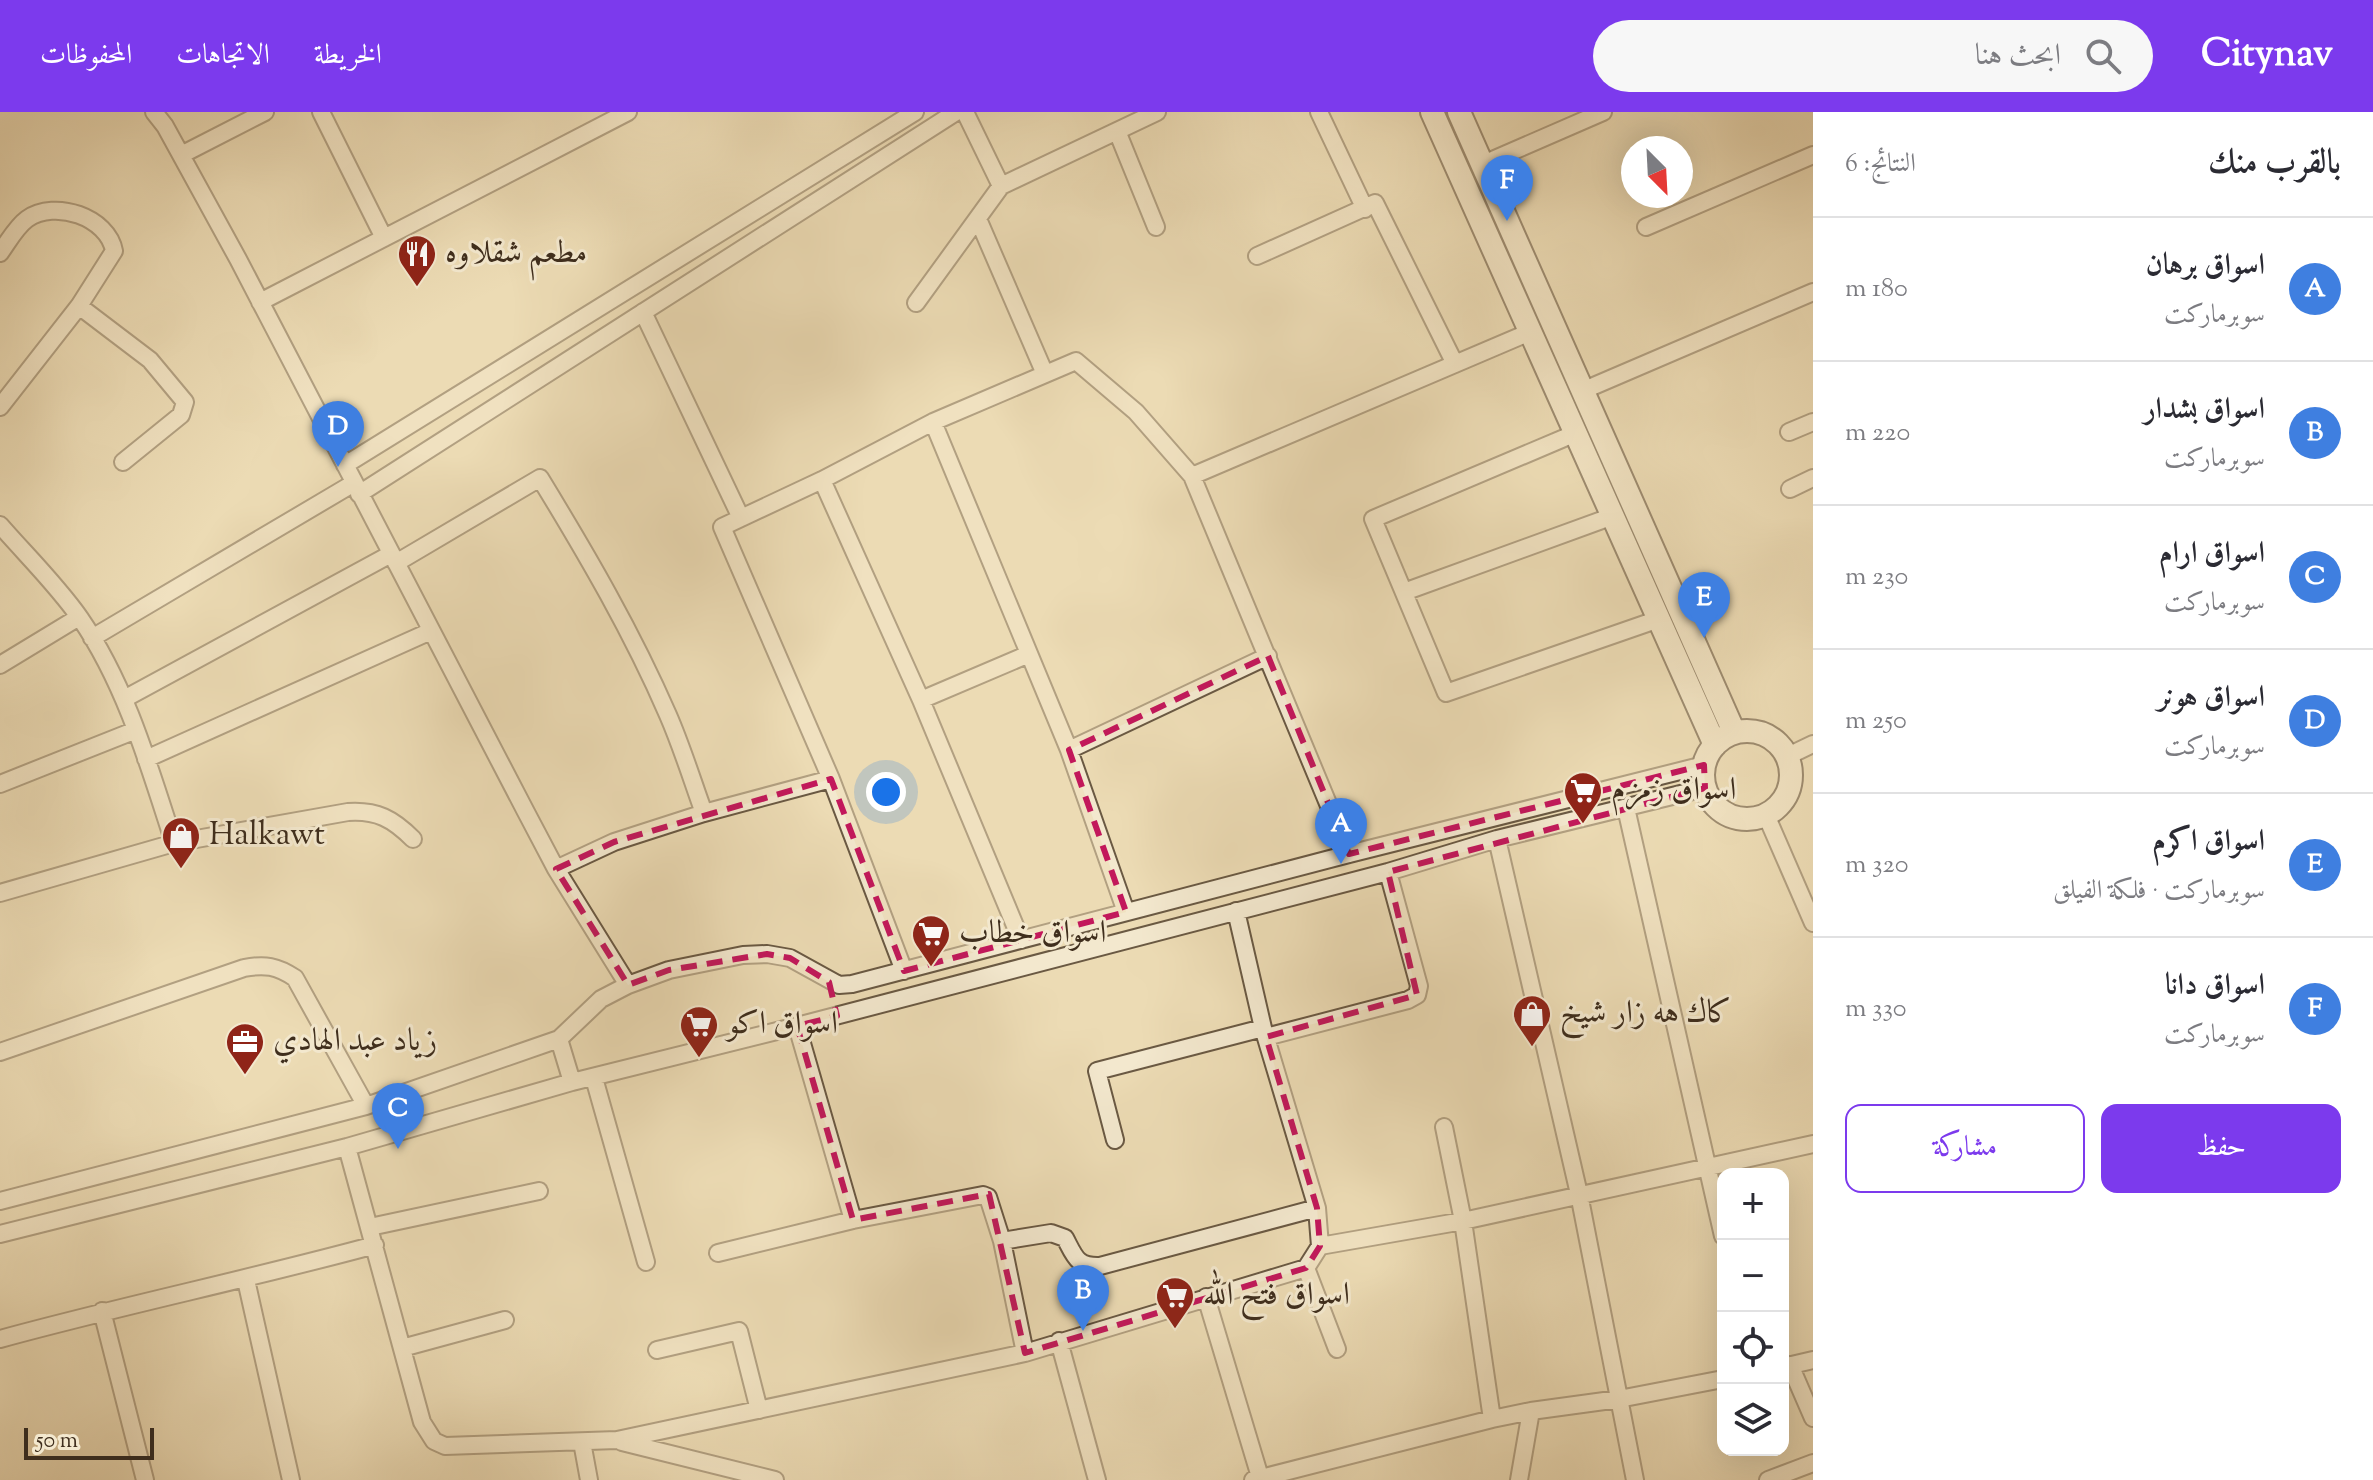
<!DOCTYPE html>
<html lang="ar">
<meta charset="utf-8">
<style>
body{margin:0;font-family:"Sorts Mill Goudy",Amiri,serif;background:#f7f7f7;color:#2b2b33;direction:rtl}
.controls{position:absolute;right:24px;bottom:24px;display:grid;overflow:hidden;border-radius:16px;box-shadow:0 8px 32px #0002}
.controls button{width:72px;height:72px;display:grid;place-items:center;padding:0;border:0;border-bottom:2px solid #e1e1e2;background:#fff;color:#2b2b33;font:40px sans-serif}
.compass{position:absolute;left:1621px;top:24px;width:72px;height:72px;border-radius:50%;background:#fff;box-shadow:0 8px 32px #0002;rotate:156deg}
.scale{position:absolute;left:24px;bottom:20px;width:130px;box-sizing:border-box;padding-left:8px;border:4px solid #3f2e1d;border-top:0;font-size:22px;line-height:28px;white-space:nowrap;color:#3f2e1d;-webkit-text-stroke:6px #f3e8ce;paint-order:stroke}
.you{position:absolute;left:886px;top:680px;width:28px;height:28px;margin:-20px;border:6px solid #fff;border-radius:50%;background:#1a73e8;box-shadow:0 0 0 12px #1a73e833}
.badge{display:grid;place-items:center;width:52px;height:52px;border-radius:50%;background:#7c3aed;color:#fff;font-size:26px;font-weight:700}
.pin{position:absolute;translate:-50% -66px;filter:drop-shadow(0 2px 4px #0008)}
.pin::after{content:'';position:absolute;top:42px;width:28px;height:24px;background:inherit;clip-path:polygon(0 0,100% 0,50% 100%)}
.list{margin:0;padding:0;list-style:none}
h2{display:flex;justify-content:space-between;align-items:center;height:104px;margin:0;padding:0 32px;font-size:34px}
h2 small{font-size:26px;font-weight:400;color:#7c7c81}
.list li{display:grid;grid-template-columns:52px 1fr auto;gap:24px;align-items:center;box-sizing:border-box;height:144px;padding:0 32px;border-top:2px solid #e1e1e2}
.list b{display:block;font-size:30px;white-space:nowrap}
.list p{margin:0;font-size:26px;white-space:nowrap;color:#7c7c81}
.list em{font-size:26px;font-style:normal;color:#7c7c81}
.actions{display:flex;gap:16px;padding:24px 32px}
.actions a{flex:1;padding:18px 0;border:2px solid #7c3aed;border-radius:16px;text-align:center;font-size:28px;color:#7c3aed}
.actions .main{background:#7c3aed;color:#fff}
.icon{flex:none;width:44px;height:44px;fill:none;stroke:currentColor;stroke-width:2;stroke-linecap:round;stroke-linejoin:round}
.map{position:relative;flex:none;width:1813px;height:1368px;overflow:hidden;direction:ltr}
header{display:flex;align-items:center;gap:48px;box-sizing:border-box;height:112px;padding:0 40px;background:#7c3aed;color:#fff}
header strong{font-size:38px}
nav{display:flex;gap:44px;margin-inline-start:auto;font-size:28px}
.search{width:560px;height:72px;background:#f7f7f7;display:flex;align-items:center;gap:20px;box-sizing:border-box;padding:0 28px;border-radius:44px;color:#7c7c81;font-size:30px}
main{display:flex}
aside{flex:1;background:#fff}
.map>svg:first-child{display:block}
</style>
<header>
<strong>Citynav</strong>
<div class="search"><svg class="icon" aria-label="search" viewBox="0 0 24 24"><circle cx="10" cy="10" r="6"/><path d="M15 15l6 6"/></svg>ابحث هنا</div>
<nav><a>الخريطة</a><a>الاتجاهات</a><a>المحفوظات</a></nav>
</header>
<main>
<aside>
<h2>بالقرب منك<small>النتائج: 6</small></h2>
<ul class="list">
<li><span class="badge" style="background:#3f7fe0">A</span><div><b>اسواق برهان</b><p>سوبرماركت</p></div><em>180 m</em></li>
<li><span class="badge" style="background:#3f7fe0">B</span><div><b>اسواق بشدار</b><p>سوبرماركت</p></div><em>220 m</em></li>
<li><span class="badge" style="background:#3f7fe0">C</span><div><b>اسواق ارام</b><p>سوبرماركت</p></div><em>230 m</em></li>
<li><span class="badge" style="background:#3f7fe0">D</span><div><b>اسواق هونر</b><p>سوبرماركت</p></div><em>250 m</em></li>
<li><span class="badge" style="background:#3f7fe0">E</span><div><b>اسواق اكرم</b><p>سوبرماركت · فلكة الفيلق</p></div><em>320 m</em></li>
<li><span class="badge" style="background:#3f7fe0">F</span><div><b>اسواق دانا</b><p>سوبرماركت</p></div><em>330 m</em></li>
</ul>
<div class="actions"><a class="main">حفظ</a><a>مشاركة</a></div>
</aside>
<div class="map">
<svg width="1813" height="1368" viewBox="0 0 1813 1368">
<rect width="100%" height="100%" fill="#ecdbb4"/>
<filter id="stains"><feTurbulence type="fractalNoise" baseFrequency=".0025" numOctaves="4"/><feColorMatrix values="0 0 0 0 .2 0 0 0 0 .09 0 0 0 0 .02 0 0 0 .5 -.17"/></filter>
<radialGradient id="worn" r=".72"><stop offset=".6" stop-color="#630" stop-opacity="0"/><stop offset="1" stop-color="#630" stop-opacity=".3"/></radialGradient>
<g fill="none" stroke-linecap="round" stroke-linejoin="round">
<!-- street casing -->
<g stroke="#6a5943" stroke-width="20">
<path id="street" d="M 154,0 L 165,14 L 238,147 L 526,700 L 556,757 L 628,873
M 321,0 L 384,126
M 965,0 L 1001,74
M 1319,0 L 1365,97
M 1117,19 L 1156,115
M 181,43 L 265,0
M 1481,53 L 1603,0
M 978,107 L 1045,262
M 1646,115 L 1813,43
M 0,141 C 8,130 16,115 27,107 C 55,87 108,105 114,139 L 79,194 L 0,295
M 1257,144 L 1375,91 L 1455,252
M 260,190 L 628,0
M 916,191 L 1001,74 L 1157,0
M 79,194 L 150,248 L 185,290 L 181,303 L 123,350
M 643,200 L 741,406
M 1582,279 L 1813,180
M 933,310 L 1069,638 L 1126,800
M 1789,320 L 1813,310
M 1576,321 L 1373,407 L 1446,581 L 1659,507
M 345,353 L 915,0
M 1192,364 L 1530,220
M 822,368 L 921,588 L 1021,828
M 1790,377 L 1813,366
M 359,382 L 956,0
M 0,413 C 27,444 56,472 80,506 C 126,573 149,654 174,731
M 396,451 L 540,366 C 587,443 632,520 668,603 C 682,635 692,668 704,701
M 1404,480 L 1613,404
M 92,526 L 354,371
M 0,553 L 79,505
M 124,587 L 391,442
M 921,588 L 1029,542
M 1069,638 L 1268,544
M 1788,644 L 1813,632
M 146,647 L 431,519
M 0,672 L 136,618
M 1626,696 L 1723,1124
M 1766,703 L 1813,811
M 1497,727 L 1579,1082 L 1635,1368
M 556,757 L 614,730 L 704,701 L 831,667
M 0,781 L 174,731 L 348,700 C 377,698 393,707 413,727
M 904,859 L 831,667 L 722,415 L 822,368 L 933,310 L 1076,249 L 1136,300 L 1192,364 L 1349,742
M 797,914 L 853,1108
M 1266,925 L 1408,888 L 1417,883 L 1419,874 L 1388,760
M 559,927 L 572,970
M 0,940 L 244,856 C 265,852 277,854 295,866 L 366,994
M 594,966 L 646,1150
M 1444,1015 L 1463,1109 L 1492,1307
M 1115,1028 L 1097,959 L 1263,916
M 347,1035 L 422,1310 L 434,1329 L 445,1334 L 617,1328 L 1025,1241 L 1306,1156 L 1320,1134 L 1317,1096 L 1263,916 L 1236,799
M 0,1089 L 366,994 L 559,927 L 601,887 L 628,873 L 669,858 L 743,843 L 767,842 L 790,846 L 839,873 L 852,872 L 1349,742 L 1704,653
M 370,1115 L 539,1079
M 0,1122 L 347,1035 L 572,970 L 797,914 L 1388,760 L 1497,727 L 1705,676
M 1002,1129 L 1051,1121 L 1065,1126 C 1075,1145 1077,1155 1100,1154 L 1317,1096
M 1320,1134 L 1463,1109 L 1813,1032
M 718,1141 L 853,1108 L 983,1083 L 988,1085 L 1002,1129 L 1025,1241
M 1306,1156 L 1337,1237
M 246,1168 L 291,1368
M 1206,1185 L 1260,1365
M 102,1199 L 145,1368
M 0,1227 C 124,1193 250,1167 375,1133
M 1059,1229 L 1097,1368
M 402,1236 L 505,1208
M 657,1238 L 739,1219 L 759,1298
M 1790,1253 L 1813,1306
M 1783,1255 L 1813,1248
M 582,1330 L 589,1368
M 622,1330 L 775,1368
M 1253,1368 L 1492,1307 L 1531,1299 L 1619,1287 L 1723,1267
M 1519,1368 L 1531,1299
M 1768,1368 L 1813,1351"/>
</g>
<!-- secondary casing -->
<g stroke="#3f2e1d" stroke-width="26">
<path id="secondary" d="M 1432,0 L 1715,633
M 1459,0 L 1734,620
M1703 663a44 44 0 1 1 88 0a44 44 0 1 1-88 0Z"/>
</g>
<!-- street -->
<use href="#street" stroke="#f3e8ce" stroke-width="16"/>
<!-- secondary -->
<use href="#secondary" stroke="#f3e8ce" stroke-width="22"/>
</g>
<!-- marked area -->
<path d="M0 0H1813V1368H0ZM 1268,544 L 1349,742 L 1704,653 L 1705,676 L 1388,760 L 1417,883 L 1266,925 L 1317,1096 L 1320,1134 L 1306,1156 L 1025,1241 L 989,1082 L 853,1108 L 797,914 L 837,904 L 829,870 L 790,846 L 767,842 L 669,858 L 628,873 L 556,757 L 614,730 L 831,667 L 904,859 L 1126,800 L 1069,638 Z" fill="#ecdbb4" fill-opacity=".55" fill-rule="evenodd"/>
<path fill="none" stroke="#c2185b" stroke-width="6" stroke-dasharray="16 10" stroke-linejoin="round" d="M 1268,544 L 1349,742 L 1704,653 L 1705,676 L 1388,760 L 1417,883 L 1266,925 L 1317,1096 L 1320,1134 L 1306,1156 L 1025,1241 L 989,1082 L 853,1108 L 797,914 L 837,904 L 829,870 L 790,846 L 767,842 L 669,858 L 628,873 L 556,757 L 614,730 L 831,667 L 904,859 L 1126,800 L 1069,638 Z"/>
<!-- icons -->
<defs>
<g id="restaurant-pin" transform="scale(2)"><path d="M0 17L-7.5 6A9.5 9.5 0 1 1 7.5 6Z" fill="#8f2418" stroke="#f3e8ce"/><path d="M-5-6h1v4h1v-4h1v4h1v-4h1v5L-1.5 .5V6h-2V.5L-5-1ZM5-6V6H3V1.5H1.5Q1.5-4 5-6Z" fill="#fff"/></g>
<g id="supermarket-pin" transform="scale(2)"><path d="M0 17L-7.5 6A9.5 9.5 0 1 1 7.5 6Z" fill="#8f2418" stroke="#f3e8ce"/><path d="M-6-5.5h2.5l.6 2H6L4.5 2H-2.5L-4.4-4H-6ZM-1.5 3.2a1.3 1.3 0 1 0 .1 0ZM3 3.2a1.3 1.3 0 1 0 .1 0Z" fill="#fff"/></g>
<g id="shop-pin" transform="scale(2)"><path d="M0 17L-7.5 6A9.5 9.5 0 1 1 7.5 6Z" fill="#8f2418" stroke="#f3e8ce"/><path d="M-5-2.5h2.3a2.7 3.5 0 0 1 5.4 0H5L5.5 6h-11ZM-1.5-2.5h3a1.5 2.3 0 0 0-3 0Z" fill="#fff"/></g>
<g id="office-pin" transform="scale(2)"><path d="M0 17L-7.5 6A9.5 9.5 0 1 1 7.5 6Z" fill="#8f2418" stroke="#f3e8ce"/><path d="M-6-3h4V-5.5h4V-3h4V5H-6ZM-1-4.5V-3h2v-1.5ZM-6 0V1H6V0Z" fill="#fff"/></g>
</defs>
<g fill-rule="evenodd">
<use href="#restaurant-pin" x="417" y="142"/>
<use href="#supermarket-pin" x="1583" y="679"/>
<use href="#shop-pin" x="181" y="724"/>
<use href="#supermarket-pin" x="931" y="822"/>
<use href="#shop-pin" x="1532" y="902"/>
<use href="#supermarket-pin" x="699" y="913"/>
<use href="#office-pin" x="245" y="930"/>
<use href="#supermarket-pin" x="1175" y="1184"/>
</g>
<g text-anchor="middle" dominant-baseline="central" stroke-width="6" stroke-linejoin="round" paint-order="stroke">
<!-- poi labels -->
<g font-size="32" fill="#3f2e1d" stroke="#f3e8ce" text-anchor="start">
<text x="445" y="142">مطعم شقلاوه</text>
<text x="1611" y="679">اسواق زمزم</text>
<text x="209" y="724">Halkawt</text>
<text x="959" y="822">اسواق خطاب</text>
<text x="1560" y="902">كاك هه زار شيخ</text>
<text x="727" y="913">اسواق اكو</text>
<text x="273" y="930">زياد عبد الهادي</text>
<text x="1203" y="1184">اسواق فتح الله</text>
</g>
</g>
<rect width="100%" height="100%" filter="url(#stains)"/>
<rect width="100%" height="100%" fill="url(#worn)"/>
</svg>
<div class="controls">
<button>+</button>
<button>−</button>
<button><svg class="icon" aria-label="locate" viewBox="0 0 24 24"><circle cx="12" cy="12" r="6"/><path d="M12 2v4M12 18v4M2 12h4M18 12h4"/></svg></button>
<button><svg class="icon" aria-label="layers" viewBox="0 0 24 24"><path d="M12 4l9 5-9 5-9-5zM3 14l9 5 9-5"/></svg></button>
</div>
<svg class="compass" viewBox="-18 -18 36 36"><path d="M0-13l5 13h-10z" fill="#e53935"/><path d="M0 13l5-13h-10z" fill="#7c7c81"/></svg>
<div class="scale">50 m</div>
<div class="you"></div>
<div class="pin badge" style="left:1341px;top:752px;background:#3f7fe0">A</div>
<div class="pin badge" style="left:1083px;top:1219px;background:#3f7fe0">B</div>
<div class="pin badge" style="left:398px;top:1037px;background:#3f7fe0">C</div>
<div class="pin badge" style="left:338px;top:355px;background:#3f7fe0">D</div>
<div class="pin badge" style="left:1704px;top:526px;background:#3f7fe0">E</div>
<div class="pin badge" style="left:1507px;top:109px;background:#3f7fe0">F</div>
</div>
</main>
